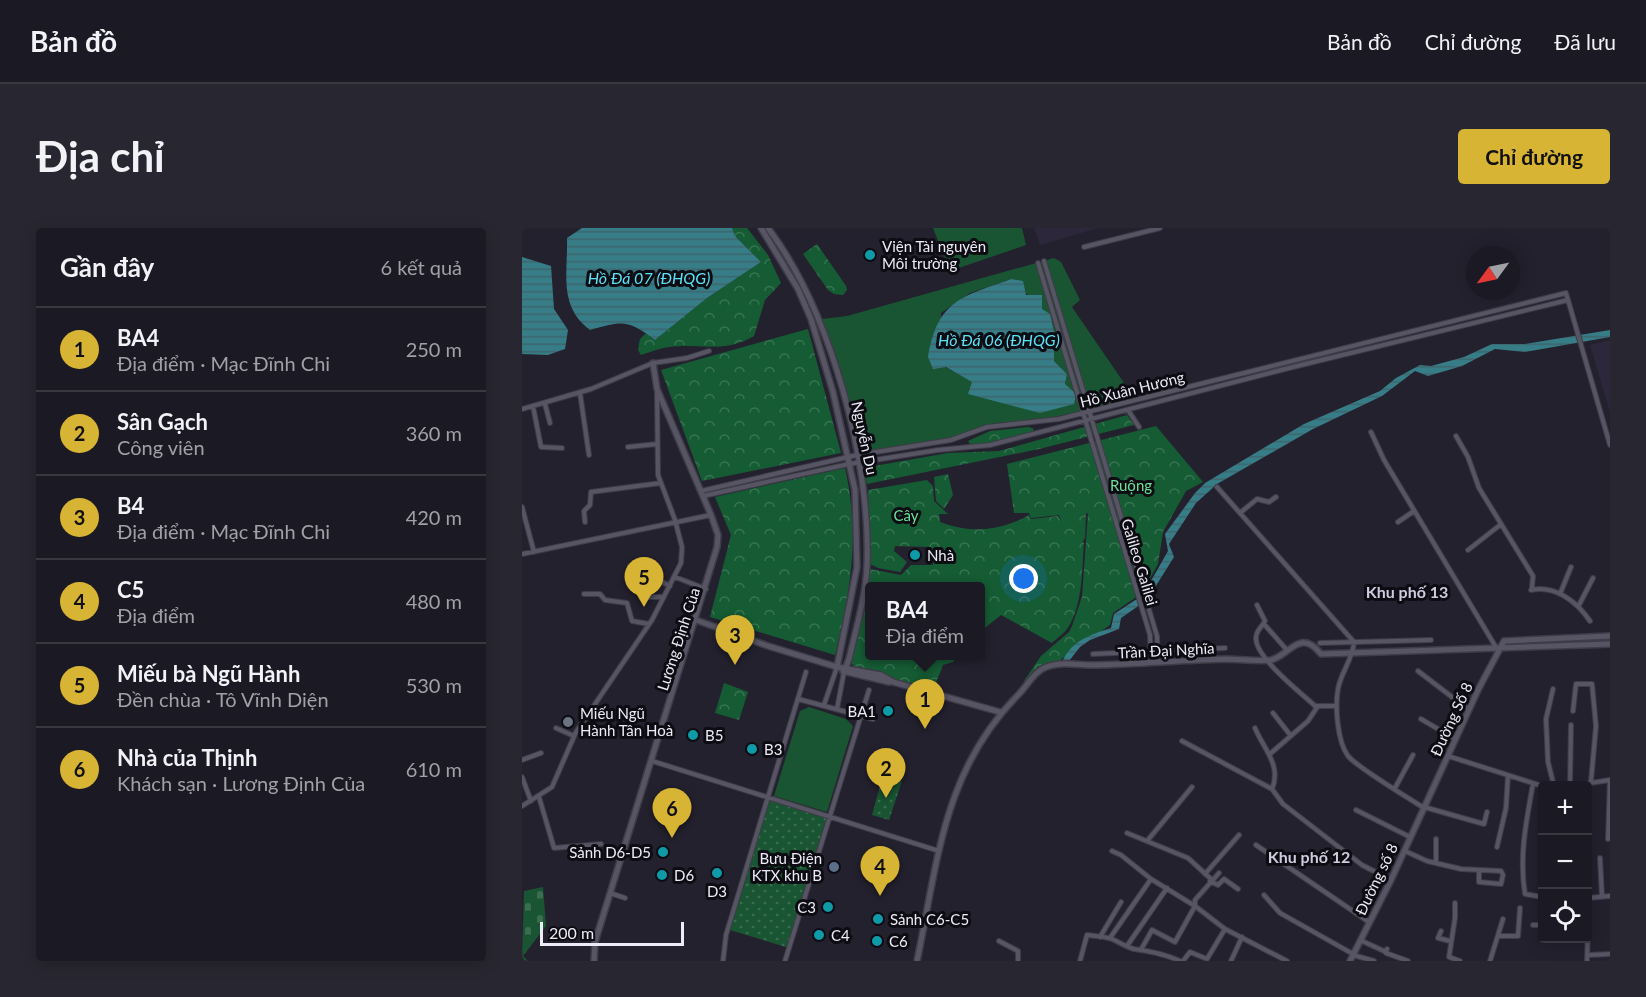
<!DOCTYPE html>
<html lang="vi">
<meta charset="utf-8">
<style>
body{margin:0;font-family:Lato,sans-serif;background:#282630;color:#f1f3f6}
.controls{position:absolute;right:18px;bottom:18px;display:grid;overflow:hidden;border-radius:6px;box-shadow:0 3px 15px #0003}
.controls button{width:54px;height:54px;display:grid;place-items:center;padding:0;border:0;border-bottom:2px solid #393841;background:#1b1923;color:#f1f3f6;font:30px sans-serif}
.compass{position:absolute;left:944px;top:18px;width:54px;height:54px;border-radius:50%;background:#1b1923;box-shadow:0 3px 15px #0003;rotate:237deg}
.scale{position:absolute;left:18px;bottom:15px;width:144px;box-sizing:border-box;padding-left:6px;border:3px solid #edecf6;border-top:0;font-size:16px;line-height:21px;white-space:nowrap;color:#edecf6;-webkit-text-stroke:4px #0d0c12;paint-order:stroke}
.you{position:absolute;left:502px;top:351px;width:21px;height:21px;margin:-15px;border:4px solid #fff;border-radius:50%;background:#1a73e8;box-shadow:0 0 0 9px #1a73e833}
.badge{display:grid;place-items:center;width:39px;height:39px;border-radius:50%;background:#d8b434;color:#111;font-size:20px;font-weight:700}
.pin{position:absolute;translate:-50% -50px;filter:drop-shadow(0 2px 3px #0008)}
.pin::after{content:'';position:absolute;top:32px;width:21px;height:18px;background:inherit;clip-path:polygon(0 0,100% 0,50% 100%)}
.popup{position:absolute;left:343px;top:354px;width:120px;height:78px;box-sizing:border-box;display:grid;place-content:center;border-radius:6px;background:#1b1923;filter:drop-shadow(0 2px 4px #0005);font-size:20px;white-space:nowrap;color:#a0a0a6}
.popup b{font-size:22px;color:#f1f3f6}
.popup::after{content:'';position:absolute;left:50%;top:100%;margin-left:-12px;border:12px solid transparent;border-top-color:#1b1923}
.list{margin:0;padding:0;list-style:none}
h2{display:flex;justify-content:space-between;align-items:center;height:78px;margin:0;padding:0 24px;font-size:26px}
h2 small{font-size:20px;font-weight:400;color:#a0a0a6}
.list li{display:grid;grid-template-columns:39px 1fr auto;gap:18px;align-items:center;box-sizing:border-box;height:84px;padding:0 24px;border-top:2px solid #393841}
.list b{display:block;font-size:22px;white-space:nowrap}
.list p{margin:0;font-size:20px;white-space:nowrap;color:#a0a0a6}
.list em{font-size:20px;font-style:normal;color:#a0a0a6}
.icon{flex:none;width:33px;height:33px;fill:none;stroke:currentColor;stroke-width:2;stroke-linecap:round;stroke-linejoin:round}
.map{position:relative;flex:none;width:1088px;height:733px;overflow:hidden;border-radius:6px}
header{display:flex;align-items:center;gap:36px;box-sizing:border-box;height:84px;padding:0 30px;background:#1b1923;border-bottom:2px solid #393841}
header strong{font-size:28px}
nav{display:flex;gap:33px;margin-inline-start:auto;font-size:21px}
.intro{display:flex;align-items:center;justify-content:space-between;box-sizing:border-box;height:144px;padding:0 36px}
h1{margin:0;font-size:42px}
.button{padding:15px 27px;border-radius:6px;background:#d8b434;color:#111;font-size:21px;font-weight:700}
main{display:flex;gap:36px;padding:0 36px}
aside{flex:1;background:#1b1923;border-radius:6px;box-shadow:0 3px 15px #0003}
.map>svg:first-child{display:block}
</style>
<header>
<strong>Bản đồ</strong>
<nav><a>Bản đồ</a><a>Chỉ đường</a><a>Đã lưu</a></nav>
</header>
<div class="intro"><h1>Địa chỉ</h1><a class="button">Chỉ đường</a></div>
<main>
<aside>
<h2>Gần đây<small>6 kết quả</small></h2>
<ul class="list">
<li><span class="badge">1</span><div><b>BA4</b><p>Địa điểm · Mạc Đĩnh Chi</p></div><em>250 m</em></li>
<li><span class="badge">2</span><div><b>Sân Gạch</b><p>Công viên</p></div><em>360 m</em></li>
<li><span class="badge">3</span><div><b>B4</b><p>Địa điểm · Mạc Đĩnh Chi</p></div><em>420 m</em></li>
<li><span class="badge">4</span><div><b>C5</b><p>Địa điểm</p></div><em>480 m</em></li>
<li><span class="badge">5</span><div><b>Miếu bà Ngũ Hành</b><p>Đền chùa · Tô Vĩnh Diện</p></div><em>530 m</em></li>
<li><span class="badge">6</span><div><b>Nhà của Thịnh</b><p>Khách sạn · Lương Định Của</p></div><em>610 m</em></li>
</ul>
</aside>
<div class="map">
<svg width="1088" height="733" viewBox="0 0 1088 733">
<defs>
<pattern id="forest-crowns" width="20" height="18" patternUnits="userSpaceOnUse" patternTransform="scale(1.5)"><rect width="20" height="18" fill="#155c34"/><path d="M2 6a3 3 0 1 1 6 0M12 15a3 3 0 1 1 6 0" fill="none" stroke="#377452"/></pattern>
<pattern id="cemetery-stones" width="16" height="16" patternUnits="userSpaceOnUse" patternTransform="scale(1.5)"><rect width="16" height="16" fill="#195532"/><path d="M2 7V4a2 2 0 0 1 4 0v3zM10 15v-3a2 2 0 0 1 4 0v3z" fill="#3b6e50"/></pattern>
<pattern id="park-dots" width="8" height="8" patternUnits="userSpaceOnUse" patternTransform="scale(1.5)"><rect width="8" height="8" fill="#195532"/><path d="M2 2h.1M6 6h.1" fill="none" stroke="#3b6e50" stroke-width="1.8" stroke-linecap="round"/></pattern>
<pattern id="water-rules" width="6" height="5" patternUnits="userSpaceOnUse" patternTransform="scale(1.5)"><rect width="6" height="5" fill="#377d88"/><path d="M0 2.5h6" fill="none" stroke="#3e656c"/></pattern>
</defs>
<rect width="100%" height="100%" fill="#24212f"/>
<!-- built -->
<path fill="#2c273b" d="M 512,0 L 576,0 L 518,17 Z
M 1088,112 L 1088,184 L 1068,117 Z"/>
<!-- green -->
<path fill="#195532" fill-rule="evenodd" d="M 411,0 L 500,0 L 504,17 L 428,43 Z
M 532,30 L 539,34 L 558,72 L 550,79 L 613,171 L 514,193 L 472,195 L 435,210 L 342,226 L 338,224 L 320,146 L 300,91 L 325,88 ZM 489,51 L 520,81 L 532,104 L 532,133 L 545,146 L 543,156 L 481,174 L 447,166 L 451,154 L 423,139 L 419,85 L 448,65 Z
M 287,479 L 324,491 L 331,498 L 305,584 L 252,568 L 278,483 Z"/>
<!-- forest -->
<path fill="url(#forest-crowns)" d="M 210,0 L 225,0 L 246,27 L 259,55 L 243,72 L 232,108 C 201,126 180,115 147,119 C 138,120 128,124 119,127 L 116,122 L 118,111 L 124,105 L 133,112 L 185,70 L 239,34 L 213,8 Z
M 295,16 L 324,58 L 325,62 L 321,67 L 312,66 L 306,62 L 281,26 Z
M 286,101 L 319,225 L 180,253 L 139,142 Z
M 605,187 L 612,197 L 517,221 L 345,256 L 341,240 L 426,225 L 477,223 Z
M 634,198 L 681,254 L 664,263 L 641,304 L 636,336 L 620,365 L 591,385 L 588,397 L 534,435 L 517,439 L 503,458 L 502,453 L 519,428 L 547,404 L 550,398 L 560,369 L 566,285 L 556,289 L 564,286 L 563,310 L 560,315 L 562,314 C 560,340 561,375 547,398 C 543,405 535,410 530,415 L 479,387 L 459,403 L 458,358 L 348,358 L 348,428 L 443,428 L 441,432 L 433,431 L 431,434 L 421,437 C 418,446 415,451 411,461 L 336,442 L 329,435 L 348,341 L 379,347 L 389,337 L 411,337 L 409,319 L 373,318 L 372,323 L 385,334 L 378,344 L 356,340 L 348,336 L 346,262 L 405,252 L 411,258 L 412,273 L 426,286 L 417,286 L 418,294 C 449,306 479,303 507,287 L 509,291 L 536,288 L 539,293 L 537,287 L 509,290 L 507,285 L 492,285 L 485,236 Z
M 507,199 L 512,201 L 510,204 L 469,216 L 449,218 L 446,213 L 468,203 Z
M 323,240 C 338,306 329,362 313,427 L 188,389 L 209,307 L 193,269 Z
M 426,246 L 431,267 L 422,281 L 414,273 L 412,249 Z
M 202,455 L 226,464 L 217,492 L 193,485 Z"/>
<!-- cemetery -->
<path fill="url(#cemetery-stones)" d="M 21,659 L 24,698 L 1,728 L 6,733 L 0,733 L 2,663 Z"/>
<!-- park -->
<path fill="url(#park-dots)" d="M 361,547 L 380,553 L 367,592 L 350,587 Z
M 247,568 L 309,589 L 267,720 L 208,702 Z"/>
<!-- water -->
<path fill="url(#water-rules)" d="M 60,0 L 210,0 L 213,8 L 239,34 L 185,70 L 133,112 C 105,91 101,93 68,102 C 36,78 46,45 45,10 Z
M 0,29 L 29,38 L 32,81 L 46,102 L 43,121 L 26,127 L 0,126 Z
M 489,51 L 501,53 L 504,67 L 520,67 L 520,81 L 528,86 L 532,104 L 532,133 L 545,146 L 543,156 L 554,166 L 552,176 L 518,185 L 446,166 L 450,154 L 424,139 L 411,141 L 406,129 C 416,72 439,69 489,51 Z
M 1088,102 L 1088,109 L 1003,124 L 973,121 L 940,138 L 906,148 L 893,143 L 860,168 L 791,201 L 695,256 L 674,275 L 647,316 L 652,329 L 625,372 L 599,390 L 597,401 L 568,412 L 558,419 L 547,433 L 541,432 C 551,412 568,407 589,400 L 592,386 L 621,367 L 646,323 L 643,306 L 673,265 L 683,255 L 782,196 L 858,163 L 874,150 L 898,137 L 909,138 L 942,129 L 970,116 L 1003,116 Z"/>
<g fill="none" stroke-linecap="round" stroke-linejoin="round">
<!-- minor casing -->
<g stroke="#3e3c48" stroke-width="6">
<path id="minor" d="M 562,19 L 638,0
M 522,33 L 635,408 L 636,434
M 516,35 L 628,407 L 629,434
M 58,165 L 67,227
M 23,176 L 28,195
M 11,178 L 19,219 L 40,220
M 0,181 L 69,161 L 131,135 L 165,130 L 187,123
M 606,182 L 617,199
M 849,204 L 862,232 L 975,421
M 934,208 L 946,229 L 957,260 L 1011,348 L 1010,359
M 106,219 L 135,216
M 695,259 L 832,414 C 831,431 819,444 816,461 C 813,478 815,513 826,528 C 836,540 885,569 902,580
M 179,263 L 335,227 L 429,212 L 465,199 L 537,191 L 1044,65 L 1088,217
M 181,268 L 327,236 L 416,222 L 468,217 L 767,140 L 1046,72
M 0,279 L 12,324
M 718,285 L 735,271 L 747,274 L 754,269
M 63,294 L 62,283 L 68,277 L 69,264 L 139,255
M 876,294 L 892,283
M 946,322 L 978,297
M 0,326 L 189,287
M 108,338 L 116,337 L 128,348 L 148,358
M 153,349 L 184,361
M 1009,362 C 1034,357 1055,374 1068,393
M 62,366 L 78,366 L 83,372 L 105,375 L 110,393 L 127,396
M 1038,366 L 1049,339
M 124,369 L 142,369
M 735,377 L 743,393 C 740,399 734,402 734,410 C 733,429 778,464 793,478 L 813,478
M 1057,377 L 1071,350
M 742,396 L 764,421
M 798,415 L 909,412
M 571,426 L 703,420
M 896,443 L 947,482
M 1031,461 L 1024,491 L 1026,534 L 1032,558
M 276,471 L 351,491
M 302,477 L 315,439
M 315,481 L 322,444
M 1051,483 L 1054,456 L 1070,456 L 1074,498 L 1069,553
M 751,485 L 769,508
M 899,491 L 933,511
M 34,500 L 52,508
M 733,500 C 741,520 760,537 750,561
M 660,513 L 750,561 L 761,576 L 840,637 L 869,652
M 748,526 L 786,493 L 796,478
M 926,528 L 1020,558
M 0,532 L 19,525
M 130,533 L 417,623
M 0,549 L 9,573
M 1011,556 C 1004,594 997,629 1003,666 L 1020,669
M 1048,558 L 1049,497
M 1049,558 L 1088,552
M 873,560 L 891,527
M 17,569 L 32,620 L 79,616
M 0,578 L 30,559 L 54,504 L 130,392 L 159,335 L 160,319 L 153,292 L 136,247 L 135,164
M 902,579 L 962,596 L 965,584
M 834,582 L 888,609
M 605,605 L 666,630 L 689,651
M 914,611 L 914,635
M 1086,611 L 1088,552
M 625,613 L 670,559
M 734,617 L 847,694
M 975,619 L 984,580 L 986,547
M 590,623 L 599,627 L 629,651 L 673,678 L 653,714 L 630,702 L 620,720
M 883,623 L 905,633 L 939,641 L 979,643 L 981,647 L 979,656 L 957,654 L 957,644
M 1078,630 L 1080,669
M 697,645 L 673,672 L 673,678 L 703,701 L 765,733
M 683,646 L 717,607
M 688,653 L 696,657 L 702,651 L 716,661
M 88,665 L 103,670
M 742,667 L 758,685 L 831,726
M 1066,670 L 1088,668
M 933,675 L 933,690 L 927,729 L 938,733
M 1011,697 L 1020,697
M 919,703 L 916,710 L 928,713
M 978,708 L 996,708 L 998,680
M 578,709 L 599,674
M 588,710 L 629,651
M 838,712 L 864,724 L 865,721
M 477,713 L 496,723 L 496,733
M 605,718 L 645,660
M 864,725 L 886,733
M 831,727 L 852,733
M 1067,727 L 1088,726
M 201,733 L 204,707 L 284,444
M 263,733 L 347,462
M 558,733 L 565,707 C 573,708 582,708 590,711 C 597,714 604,719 612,721 C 627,723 643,726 658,733
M 661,733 L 668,724 L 685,731 L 703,701
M 709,733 L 720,709
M 968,733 L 981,691
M 1065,733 L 1066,700"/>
</g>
<!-- tertiary casing -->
<g stroke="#3e3c48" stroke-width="8">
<path id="tertiary" d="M 239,0 L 276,61 L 289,91 L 311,164 L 333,262 L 335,339 L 315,439
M 246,0 C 309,84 349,233 345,337 C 344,368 334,401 327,431 L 322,444
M 174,392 L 246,418 L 315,439 L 359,447 L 371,454 L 478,484
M 321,443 L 367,454
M 72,733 L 73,714 L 195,319 L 196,307 L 189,287 L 135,161 L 131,135
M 395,733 C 416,633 421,542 497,466 C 505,458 511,445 522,440 C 537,432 559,438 576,437 C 618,436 661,432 703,431 C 717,431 735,434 749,432 C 767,428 778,399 799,426 L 1088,416
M 828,733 L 869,652 L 956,462 L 982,413 L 1088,408"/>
</g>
<!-- minor -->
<use href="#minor" stroke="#575464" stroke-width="4"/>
<!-- tertiary -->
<use href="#tertiary" stroke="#575464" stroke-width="5"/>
</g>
<!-- markers -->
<g fill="#0f9aa8" stroke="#0d0c12" stroke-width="2">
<circle cx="348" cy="27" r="6"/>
<circle cx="393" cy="327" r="6"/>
<circle cx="366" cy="483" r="6"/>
<circle cx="171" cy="507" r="6"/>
<circle cx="230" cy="521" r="6"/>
<circle cx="141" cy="624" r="6"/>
<circle cx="195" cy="645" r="6"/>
<circle cx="140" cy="647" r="6"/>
<circle cx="306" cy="679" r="6"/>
<circle cx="356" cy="691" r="6"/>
<circle cx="297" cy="707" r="6"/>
<circle cx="355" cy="713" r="6"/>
</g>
<circle fill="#6b7280" stroke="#0d0c12" stroke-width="2" cx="46" cy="494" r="6"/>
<circle fill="#5c6f8a" stroke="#0d0c12" stroke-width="2" cx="312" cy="639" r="6"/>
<g text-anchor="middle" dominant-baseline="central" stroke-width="6" stroke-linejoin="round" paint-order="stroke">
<!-- poi labels -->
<g font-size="15" fill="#edecf6" stroke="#0d0c12" text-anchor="start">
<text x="360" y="18">Viện Tài nguyên<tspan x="360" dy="17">Môi trường</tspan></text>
<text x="405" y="327">Nhà</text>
<text x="354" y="483" text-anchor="end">BA1</text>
<text x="58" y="485">Miếu Ngũ<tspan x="58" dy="17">Hành Tân Hoà</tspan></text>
<text x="183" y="507">B5</text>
<text x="242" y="521">B3</text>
<text x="129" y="624" text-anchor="end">Sảnh D6-D5</text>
<text x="300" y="630" text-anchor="end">Bưu Điện<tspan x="300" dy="17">KTX khu B</tspan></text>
<text x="152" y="647">D6</text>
<text x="195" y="663" text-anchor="middle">D3</text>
<text x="294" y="679" text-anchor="end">C3</text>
<text x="368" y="691">Sảnh C6-C5</text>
<text x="309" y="707">C4</text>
<text x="367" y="713">C6</text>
</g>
<!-- street labels -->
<g font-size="15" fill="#edecf6" stroke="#0d0c12">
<text transform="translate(610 161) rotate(-14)">Hồ Xuân Hương</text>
<text transform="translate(343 210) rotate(78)">Nguyễn Du</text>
<text transform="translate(618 334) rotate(73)">Galileo Galilei</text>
<text transform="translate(156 411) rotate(-72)">Lương Định Của</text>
<text transform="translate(644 422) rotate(-3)">Trần Đại Nghĩa</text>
<text transform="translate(929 491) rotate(-65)">Đường Số 8</text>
<text transform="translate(854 651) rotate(-64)">Đường số 8</text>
</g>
<!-- park labels -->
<g font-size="15" fill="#6be097" stroke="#0d0c12">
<text x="609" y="257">Ruộng</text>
<text x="384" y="287">Cây</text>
</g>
<!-- water labels -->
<g font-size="16" font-style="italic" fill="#5ae2f6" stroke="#0d0c12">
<text x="127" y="49">Hồ Đá 07 (ĐHQG)</text>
<text x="477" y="111">Hồ Đá 06 (ĐHQG)</text>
</g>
<!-- neighbourhood labels -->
<g font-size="16" font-weight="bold" fill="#cecbde" stroke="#0d0c12">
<text x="885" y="363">Khu phố 13</text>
<text x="787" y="628">Khu phố 12</text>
</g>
</g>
</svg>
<div class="controls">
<button>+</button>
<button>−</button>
<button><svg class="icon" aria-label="locate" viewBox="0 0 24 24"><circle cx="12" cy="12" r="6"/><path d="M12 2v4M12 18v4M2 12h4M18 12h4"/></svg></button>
</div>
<svg class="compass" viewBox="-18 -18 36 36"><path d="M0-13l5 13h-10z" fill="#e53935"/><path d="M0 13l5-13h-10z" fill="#a0a0a6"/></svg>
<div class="scale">200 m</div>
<div class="you"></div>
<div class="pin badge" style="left:403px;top:501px">1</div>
<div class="popup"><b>BA4</b>Địa điểm</div>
<div class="pin badge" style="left:364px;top:570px">2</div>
<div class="pin badge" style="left:213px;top:437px">3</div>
<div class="pin badge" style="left:358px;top:668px">4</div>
<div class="pin badge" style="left:122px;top:379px">5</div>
<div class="pin badge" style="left:150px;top:610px">6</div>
</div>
</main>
